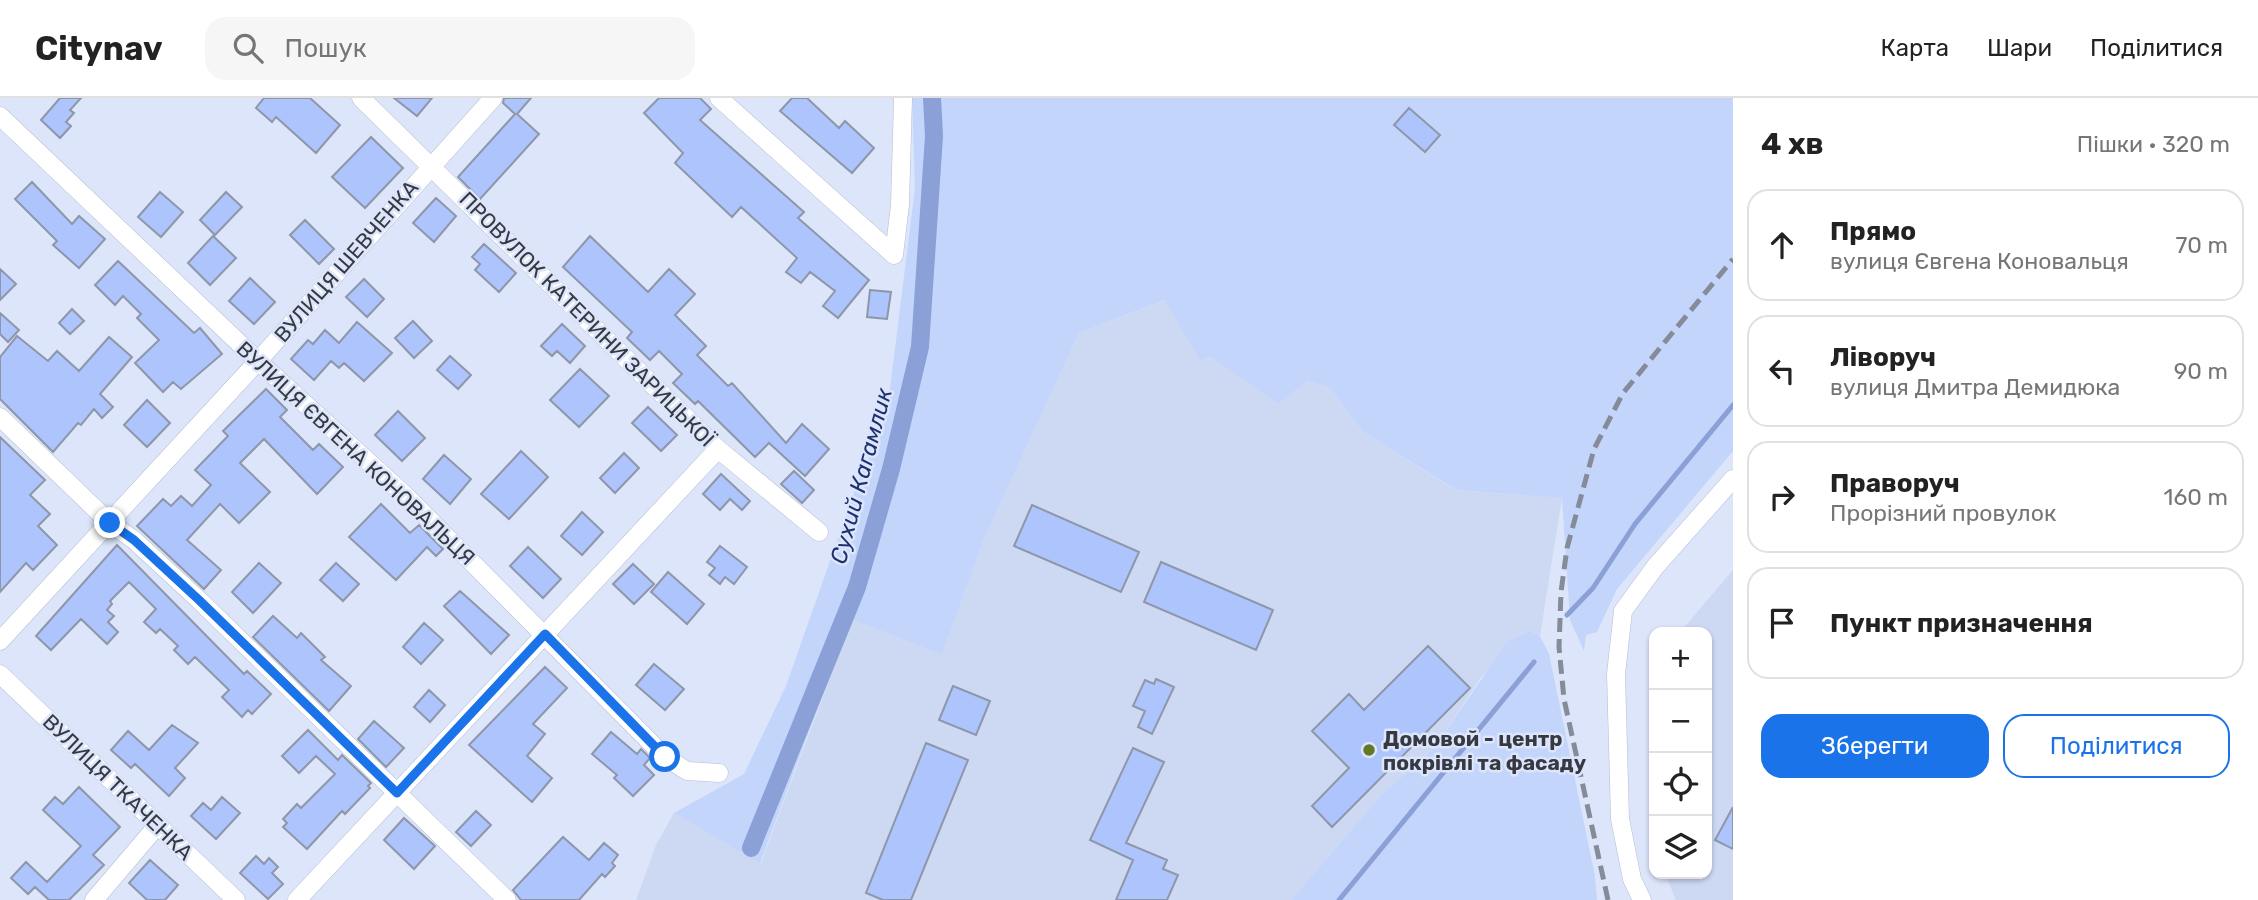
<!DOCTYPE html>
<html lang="uk">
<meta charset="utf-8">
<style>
body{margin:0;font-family:Rubik,sans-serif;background:#f6f6f6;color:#222}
.controls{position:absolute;right:21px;bottom:21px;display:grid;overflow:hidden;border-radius:14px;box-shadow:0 2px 5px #0004}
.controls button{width:63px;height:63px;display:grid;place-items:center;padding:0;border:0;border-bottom:2px solid #e0e0e0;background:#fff;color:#222;font:35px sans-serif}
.stop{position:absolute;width:21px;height:21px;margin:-16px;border:5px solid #1a73e8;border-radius:50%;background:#fff}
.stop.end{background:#1a73e8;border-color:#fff;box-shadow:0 2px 7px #0008}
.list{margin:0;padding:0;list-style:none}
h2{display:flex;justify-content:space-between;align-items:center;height:91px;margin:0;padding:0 28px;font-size:30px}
h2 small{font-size:23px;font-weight:400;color:#767676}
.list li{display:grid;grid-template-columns:46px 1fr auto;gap:21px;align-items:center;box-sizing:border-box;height:112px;margin:0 14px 14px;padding:0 14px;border:2px solid #e0e0e0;border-radius:21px}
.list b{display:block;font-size:26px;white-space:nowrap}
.list p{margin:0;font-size:23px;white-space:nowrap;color:#767676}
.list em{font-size:23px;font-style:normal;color:#767676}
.actions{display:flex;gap:14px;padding:21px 28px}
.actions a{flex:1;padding:16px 0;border:2px solid #1a73e8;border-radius:21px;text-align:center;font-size:24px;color:#1a73e8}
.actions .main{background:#1a73e8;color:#fff}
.icon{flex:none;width:38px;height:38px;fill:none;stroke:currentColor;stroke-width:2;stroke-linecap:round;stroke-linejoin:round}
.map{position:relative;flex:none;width:1733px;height:802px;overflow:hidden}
header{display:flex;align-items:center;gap:42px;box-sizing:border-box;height:98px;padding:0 35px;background:#fff;border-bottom:2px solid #e0e0e0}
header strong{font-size:33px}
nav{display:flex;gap:38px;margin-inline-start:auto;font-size:24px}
.search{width:490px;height:63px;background:#f6f6f6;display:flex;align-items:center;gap:18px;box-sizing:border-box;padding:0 24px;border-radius:21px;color:#767676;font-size:26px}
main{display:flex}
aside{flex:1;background:#fff}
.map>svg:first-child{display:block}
</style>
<header>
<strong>Citynav</strong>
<div class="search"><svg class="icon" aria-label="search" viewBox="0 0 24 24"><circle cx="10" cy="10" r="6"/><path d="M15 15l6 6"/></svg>Пошук</div>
<nav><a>Карта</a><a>Шари</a><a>Поділитися</a></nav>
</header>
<main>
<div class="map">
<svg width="1733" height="802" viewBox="0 0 1733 802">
<rect width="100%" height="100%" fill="#dce5fa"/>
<!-- built -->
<path fill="#cdd9f3" d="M 1166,202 L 1200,261 L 1210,259 L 1278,306 L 1308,283 L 1330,290 L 1362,333 L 1455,392 L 1562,400 L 1540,538 L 1530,533 L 1482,578 L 1434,650 L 1382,696 L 1291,802 L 636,802 L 656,747 L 674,715 L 761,765 L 852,521 L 942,557 L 985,439 L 1079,235 Z
M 1733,472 L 1733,802 L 1676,802 L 1665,776 L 1707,776 L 1707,534 L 1680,534 Z"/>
<!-- green -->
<path fill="#c4d5fc" d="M 912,0 L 1733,0 L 1733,353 L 1617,491 L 1597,534 L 1586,537 L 1584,553 L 1570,522 L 1562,400 L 1456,392 L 1362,333 L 1330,290 L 1308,283 L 1278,306 L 1210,259 L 1200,262 L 1165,202 L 1079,235 L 985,439 L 942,557 L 851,521 L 760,765 L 674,715 L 744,676 L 786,588 L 855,392 L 887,315 L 915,90 Z
M 1530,533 L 1540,538 L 1549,556 L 1595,778 L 1597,802 L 1291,802 L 1382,696 L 1434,650 L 1507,544 Z"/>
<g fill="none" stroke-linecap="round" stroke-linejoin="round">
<!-- stream -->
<path stroke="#8aa0d6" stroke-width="5" d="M 1567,517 L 1593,490 L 1635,426 L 1733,307
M 1339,802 L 1534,564"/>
<!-- canal -->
<path stroke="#8aa0d6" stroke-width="18" d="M 751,750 L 857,489 L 891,371 L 920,249 L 934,38 L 932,0"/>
</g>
<!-- building -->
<path fill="#adc4fc" stroke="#8e96a9" stroke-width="2" d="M 60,0 L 81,0 L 70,12 L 74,15 L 66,24 L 71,28 L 60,40 L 41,22 Z
M 264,0 L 310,0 L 340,27 L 316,55 L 276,19 L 272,24 L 256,10 Z
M 394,0 L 432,0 L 417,18 Z
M 504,0 L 531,0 L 517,16 L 539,36 L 480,101 L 458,79 L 515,16 L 503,5 Z
M 659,0 L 700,0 L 711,11 L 700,22 L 804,114 L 798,120 L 869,182 L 838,220 L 823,208 L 835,193 L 810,174 L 801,185 L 786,174 L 797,160 L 741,109 L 732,119 L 675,65 L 683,55 L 644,15 Z
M 792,0 L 807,0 L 839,30 L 845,23 L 874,50 L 852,75 L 780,13 Z
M 1409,10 L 1440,37 L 1425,54 L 1394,27 Z
M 371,39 L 403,70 L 365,110 L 332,79 Z
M 32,84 L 72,126 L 79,118 L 105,141 L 79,170 L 53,147 L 57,143 L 15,101 Z
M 160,94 L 183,114 L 161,139 L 138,119 Z
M 226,94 L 242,109 L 215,137 L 200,122 Z
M 436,100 L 456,118 L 434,144 L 413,125 Z
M 305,122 L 334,151 L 319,166 L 290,137 Z
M 213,138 L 236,160 L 210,187 L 188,165 Z
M 590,138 L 648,194 L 669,171 L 695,196 L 675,217 L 706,248 L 697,257 L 728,288 L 732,285 L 786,345 L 802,326 L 829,351 L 805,378 L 769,345 L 755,359 L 698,303 L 695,306 L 673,285 L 682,276 L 659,253 L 650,262 L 627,240 L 632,234 L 563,169 Z
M 484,146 L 516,175 L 499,194 L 475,172 L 480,166 L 472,159 Z
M 118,163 L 194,235 L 200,230 L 222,256 L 181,291 L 173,284 L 163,294 L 135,265 L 159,242 L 137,220 L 141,216 L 123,198 L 115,207 L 95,187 Z
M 0,171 L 16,186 L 0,202 Z
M 250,180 L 275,204 L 254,226 L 229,203 Z
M 364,181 L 384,201 L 367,219 L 346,199 Z
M 870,192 L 891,194 L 887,221 L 867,219 Z
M 72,211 L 84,223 L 70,236 L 59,225 Z
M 0,215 L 19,232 L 8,244 L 0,236 Z
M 413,223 L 432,243 L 414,260 L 395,240 Z
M 357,224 L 392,255 L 364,283 L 344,265 L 339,270 L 331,263 L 314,282 L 291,261 L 308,242 L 313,246 L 325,232 L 339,245 Z
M 562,226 L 585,248 L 570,265 L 557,253 L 552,258 L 541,248 Z
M 17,238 L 48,263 L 57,253 L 79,273 L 109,239 L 132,259 L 100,296 L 113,309 L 102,320 L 94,311 L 81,327 L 78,325 L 53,354 L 0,301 L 0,259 Z
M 450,258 L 471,277 L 458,291 L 437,272 Z
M 580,271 L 609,298 L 579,329 L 550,302 Z
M 266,291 L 287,312 L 280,319 L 313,352 L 319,346 L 343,369 L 317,396 L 264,341 L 240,365 L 270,394 L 239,425 L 220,406 L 187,442 L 221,472 L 204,491 L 137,428 L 163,401 L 171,408 L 181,398 L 192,408 L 211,387 L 195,372 L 228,338 L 223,333 Z
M 147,302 L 170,325 L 147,349 L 124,327 Z
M 648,309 L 677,337 L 661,353 L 632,325 Z
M 398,313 L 425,340 L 402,363 L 375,337 Z
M 0,339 L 45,382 L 30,397 L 50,416 L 38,428 L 57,447 L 33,472 L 26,465 L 0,494 Z
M 521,353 L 548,379 L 509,421 L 481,396 Z
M 624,355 L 639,370 L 615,395 L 600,380 Z
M 444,357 L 471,381 L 450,406 L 423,381 Z
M 794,373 L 814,392 L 802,405 L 781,386 Z
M 721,376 L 750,403 L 742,412 L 730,401 L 720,412 L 703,396 Z
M 381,406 L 410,435 L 419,427 L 443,451 L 436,458 L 427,449 L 396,482 L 349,439 Z
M 1032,407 L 1139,454 L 1121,494 L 1014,448 Z
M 582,414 L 603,434 L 582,457 L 561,438 Z
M 117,447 L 244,576 L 247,573 L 271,596 L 252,616 L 248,612 L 242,619 L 222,599 L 229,592 L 195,559 L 188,566 L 174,552 L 178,548 L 160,531 L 156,535 L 144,524 L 156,511 L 129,484 L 110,503 L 112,506 L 107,512 L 114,518 L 108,524 L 118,534 L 107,546 L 81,521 L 51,552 L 36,538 Z
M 720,448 L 747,469 L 734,486 L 725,479 L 720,486 L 709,477 L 715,470 L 707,464 Z
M 528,449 L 561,481 L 543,500 L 510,468 Z
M 1161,464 L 1273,512 L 1256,552 L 1144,504 Z
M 259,465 L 281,485 L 253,515 L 232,494 Z
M 336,465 L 359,486 L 343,503 L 320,482 Z
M 633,466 L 654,486 L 634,506 L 613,486 Z
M 668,474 L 704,506 L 687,526 L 651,494 Z
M 460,493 L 509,537 L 491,556 L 444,508 Z
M 273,518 L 297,540 L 301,535 L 325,559 L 321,562 L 351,588 L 329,613 L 253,539 Z
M 424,525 L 443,542 L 421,566 L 403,549 Z
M 1428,548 L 1470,590 L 1332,729 L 1312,708 L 1349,670 L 1312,633 L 1349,596 L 1364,612 Z
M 654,566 L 684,591 L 665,612 L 636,587 Z
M 545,569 L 567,590 L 533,626 L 545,636 L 527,658 L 552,680 L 532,704 L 469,647 Z
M 1156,581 L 1174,589 L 1152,636 L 1138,629 L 1145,613 L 1133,608 L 1145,582 L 1154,586 Z
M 953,588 L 990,603 L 976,637 L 939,622 Z
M 429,592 L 445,607 L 430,624 L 414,609 Z
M 374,623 L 404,650 L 386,669 L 358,641 Z
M 172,627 L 198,645 L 175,670 L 185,680 L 169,698 L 135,666 L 131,670 L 111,652 L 128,633 L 149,652 Z
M 308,632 L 338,662 L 342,657 L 371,685 L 368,688 L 370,690 L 345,716 L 342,713 L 307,751 L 283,729 L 287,725 L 283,721 L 297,706 L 301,710 L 335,676 L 316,658 L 299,675 L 282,658 Z
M 611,634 L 637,656 L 641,651 L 650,660 L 644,667 L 654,677 L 633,698 L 614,680 L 617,677 L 592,656 Z
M 926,645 L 968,662 L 911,802 L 883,802 L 866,795 Z
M 1133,650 L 1164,664 L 1126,745 L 1167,762 L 1163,771 L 1178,777 L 1167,802 L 1116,802 L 1133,762 L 1090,742 Z
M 79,689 L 120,729 L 93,757 L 104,767 L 69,802 L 49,802 L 35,789 L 28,796 L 11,780 L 26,764 L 47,784 L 81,748 L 43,712 L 55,699 L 63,706 Z
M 222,699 L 240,715 L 216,741 L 191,718 L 203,705 L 211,712 Z
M 1733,709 L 1733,751 L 1715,742 Z
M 476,713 L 491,727 L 471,748 L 456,734 Z
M 404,720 L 435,748 L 414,771 L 384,742 Z
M 563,739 L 589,762 L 604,745 L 618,757 L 612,765 L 615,768 L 605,779 L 602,776 L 579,802 L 521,802 L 513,792 Z
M 256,758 L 264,766 L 269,760 L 278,769 L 272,775 L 283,786 L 268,801 L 240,775 Z
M 150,762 L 178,787 L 165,802 L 147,802 L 129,785 Z"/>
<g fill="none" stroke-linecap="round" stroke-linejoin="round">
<!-- minor casing -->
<g stroke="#b5bdd1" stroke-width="19">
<path id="minor" d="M 361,0 L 718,351 L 819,434
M 719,0 L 894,157
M 0,18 L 258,263 L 408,400 L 665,659 L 687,673 L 719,675
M 894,157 L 900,107 L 903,0
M 0,319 L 110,425 L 134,442 L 199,502 L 507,802
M 0,543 L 258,263 L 493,0
M 0,576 L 236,802
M 94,802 L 157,728
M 297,802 L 718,351
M 1642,802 L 1632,781 L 1620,721 L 1616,576 L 1623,513 L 1655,469 L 1733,381"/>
</g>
<!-- minor -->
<use href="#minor" stroke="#fff" stroke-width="18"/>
<!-- rail -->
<path stroke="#858b99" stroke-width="5" stroke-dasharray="14 7" stroke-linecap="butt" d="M 1608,802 L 1564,601 L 1559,549 L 1561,494 L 1567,450 L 1594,351 L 1623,295 L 1733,161"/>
</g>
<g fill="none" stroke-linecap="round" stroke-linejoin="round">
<!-- route -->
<path stroke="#1a73e8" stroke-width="9" d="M 110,425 L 134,442 L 199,502 L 397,695 L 545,536 L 665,659"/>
</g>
<!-- markers -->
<circle fill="#62792a" stroke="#dce5fa" stroke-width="2.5" cx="1369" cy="652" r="7"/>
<g text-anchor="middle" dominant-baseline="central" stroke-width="5" stroke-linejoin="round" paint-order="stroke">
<!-- street labels -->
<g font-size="21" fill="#363941" stroke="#dce5fa">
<text transform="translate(346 163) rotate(-49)">ВУЛИЦЯ ШЕВЧЕНКА</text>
<text transform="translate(587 221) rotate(45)">ПРОВУЛОК КАТЕРИНИ ЗАРИЦЬКОЇ</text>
<text transform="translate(356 355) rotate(43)">ВУЛИЦЯ ЄВГЕНА КОНОВАЛЬЦЯ</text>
<text transform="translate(118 689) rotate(44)">ВУЛИЦЯ ТКАЧЕНКА</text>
</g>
<!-- poi labels -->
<g font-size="21" font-weight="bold" fill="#363941" stroke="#dce5fa" text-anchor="start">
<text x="1383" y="640">Домовой - центр<tspan x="1383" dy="24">покрівлі та фасаду</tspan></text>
</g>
<!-- water labels -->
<g font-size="23" font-style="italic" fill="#1d3171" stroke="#dce5fa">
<text transform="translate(861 378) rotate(-75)">Сухий Кагамлик</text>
</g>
</g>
</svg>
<div class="controls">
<button>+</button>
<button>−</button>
<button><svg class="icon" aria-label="locate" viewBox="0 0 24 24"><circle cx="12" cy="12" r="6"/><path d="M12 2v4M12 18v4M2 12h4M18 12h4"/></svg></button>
<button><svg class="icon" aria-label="layers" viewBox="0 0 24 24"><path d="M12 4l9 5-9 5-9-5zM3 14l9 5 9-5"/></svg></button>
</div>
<div class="stop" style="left:665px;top:659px"></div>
<div class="stop end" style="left:110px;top:425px"></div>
</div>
<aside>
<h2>4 хв<small>Пішки · 320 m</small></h2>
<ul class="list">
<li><svg class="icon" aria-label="ahead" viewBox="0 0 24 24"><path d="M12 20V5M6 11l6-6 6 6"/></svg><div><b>Прямо</b><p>вулиця Євгена Коновальця</p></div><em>70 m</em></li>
<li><svg class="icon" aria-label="left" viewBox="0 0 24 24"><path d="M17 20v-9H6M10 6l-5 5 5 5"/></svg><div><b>Ліворуч</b><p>вулиця Дмитра Демидюка</p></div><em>90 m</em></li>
<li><svg class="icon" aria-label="right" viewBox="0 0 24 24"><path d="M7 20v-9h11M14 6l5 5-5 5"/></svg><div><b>Праворуч</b><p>Прорізний провулок</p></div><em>160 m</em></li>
<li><svg class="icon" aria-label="arrive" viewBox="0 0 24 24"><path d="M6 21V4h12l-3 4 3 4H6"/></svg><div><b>Пункт призначення</b></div></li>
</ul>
<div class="actions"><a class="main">Зберегти</a><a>Поділитися</a></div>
</aside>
</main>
